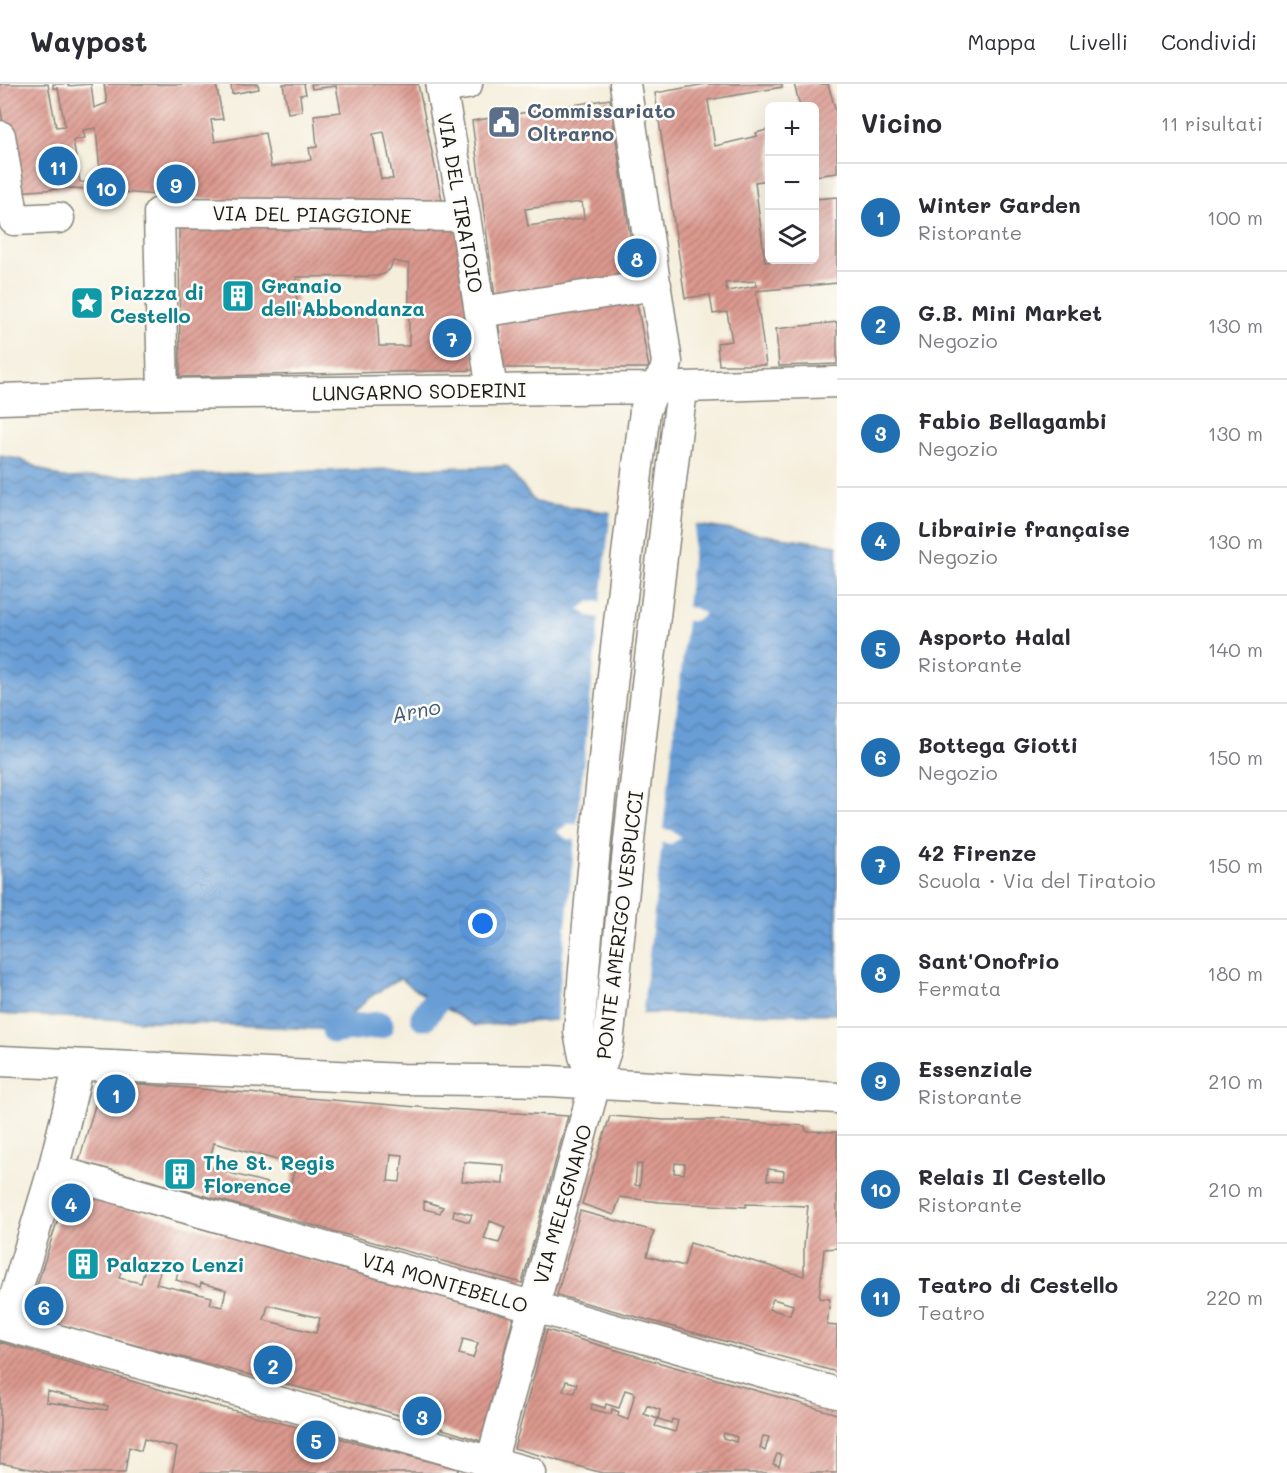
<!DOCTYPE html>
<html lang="it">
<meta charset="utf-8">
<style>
body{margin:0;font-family:Mali,sans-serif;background:#f2f2f3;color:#2b2b33}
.controls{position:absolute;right:18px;top:18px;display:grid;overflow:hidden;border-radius:9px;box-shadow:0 6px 24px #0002}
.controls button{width:54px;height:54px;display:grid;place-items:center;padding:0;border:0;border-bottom:2px solid #e1e1e2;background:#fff;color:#2b2b33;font:30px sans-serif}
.you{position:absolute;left:483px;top:840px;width:21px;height:21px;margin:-15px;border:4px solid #fff;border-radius:50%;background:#1a73e8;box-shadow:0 0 0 9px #1a73e833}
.badge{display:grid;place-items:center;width:39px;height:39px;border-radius:50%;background:#1f6fb2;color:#fff;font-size:20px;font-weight:700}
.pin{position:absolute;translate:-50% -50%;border:3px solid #fff;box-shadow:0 2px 6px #0006}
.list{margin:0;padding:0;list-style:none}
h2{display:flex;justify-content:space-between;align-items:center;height:78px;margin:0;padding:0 24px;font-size:26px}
h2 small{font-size:20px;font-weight:400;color:#7c7c81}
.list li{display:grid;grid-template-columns:39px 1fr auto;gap:18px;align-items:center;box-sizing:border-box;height:108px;padding:0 24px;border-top:2px solid #e1e1e2}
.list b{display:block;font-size:22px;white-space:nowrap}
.list p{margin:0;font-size:20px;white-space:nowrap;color:#7c7c81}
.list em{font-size:20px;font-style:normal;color:#7c7c81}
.icon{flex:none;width:33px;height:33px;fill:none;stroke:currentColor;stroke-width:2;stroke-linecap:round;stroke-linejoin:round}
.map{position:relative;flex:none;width:837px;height:1389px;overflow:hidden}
header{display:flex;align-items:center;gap:36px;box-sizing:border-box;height:84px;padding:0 30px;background:#fff;border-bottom:2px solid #e1e1e2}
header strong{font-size:28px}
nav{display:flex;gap:33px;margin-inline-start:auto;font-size:21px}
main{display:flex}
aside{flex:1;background:#fff}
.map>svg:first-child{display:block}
</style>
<header>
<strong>Waypost</strong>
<nav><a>Mappa</a><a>Livelli</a><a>Condividi</a></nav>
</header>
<main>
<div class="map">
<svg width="837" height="1389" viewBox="0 0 837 1389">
<defs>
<pattern id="water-waves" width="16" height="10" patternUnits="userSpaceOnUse" patternTransform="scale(1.5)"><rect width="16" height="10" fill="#689dd5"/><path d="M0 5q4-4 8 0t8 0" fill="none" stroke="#557fac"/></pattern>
<pattern id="building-hatch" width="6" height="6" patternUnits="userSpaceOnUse" patternTransform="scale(1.5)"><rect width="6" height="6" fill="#dc998f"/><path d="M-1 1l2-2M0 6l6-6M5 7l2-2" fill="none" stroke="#b27c74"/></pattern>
</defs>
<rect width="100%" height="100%" fill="#fdfcf7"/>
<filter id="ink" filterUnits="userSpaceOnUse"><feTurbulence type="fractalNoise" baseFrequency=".0167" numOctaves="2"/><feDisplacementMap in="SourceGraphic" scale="12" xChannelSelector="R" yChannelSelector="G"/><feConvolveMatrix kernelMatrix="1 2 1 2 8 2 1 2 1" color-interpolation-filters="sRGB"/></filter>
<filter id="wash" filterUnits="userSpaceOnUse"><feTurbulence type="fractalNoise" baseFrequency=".008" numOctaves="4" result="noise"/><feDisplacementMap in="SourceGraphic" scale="24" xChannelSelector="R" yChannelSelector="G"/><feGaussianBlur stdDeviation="1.35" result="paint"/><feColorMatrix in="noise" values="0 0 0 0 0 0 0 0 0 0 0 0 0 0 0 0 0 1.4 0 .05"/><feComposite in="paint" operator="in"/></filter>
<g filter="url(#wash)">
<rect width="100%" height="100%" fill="#f4eedb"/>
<!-- water -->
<path fill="url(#water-waves)" stroke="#425c78" stroke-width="1.5" d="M 0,372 L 19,375 L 62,394 L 507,382 L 535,418 L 837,461 L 837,930 L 649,929 L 475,942 L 415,906 L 400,894 L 370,913 L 335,946 L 0,930 Z"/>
<!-- pier -->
<path fill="#f4eedb" d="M 611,426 L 696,438 L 687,523 L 695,524 L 705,530 L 694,537 L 687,537 L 663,745 L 671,746 L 681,754 L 671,760 L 662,759 L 642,933 L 556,939 L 575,756 L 567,755 L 557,748 L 568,740 L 577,740 L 599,534 L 588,532 L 579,525 L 589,518 L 601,517 Z"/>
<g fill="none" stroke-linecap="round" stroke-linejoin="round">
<!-- canal -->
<path stroke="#689dd5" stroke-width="27" d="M 424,933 L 435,918
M 335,946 L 380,941"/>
</g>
<g id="blocks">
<!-- building -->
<path fill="url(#building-hatch)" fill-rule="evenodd" d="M 0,0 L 48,0 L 56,43 L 65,42 L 58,4 L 53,4 L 53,0 L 68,0 L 68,2 L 91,0 L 94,24 L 107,19 L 104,0 L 216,0 L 223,35 L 211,36 L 215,58 L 265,49 L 271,83 L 311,76 L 309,64 L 317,63 L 314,31 L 341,28 L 336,2 L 312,5 L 311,0 L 418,0 L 443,121 L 231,117 L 73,104 L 15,108 L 0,22 ZM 96,44 L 101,99 L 80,98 L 73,56 L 85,54 L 83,46 ZM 384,48 L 393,95 L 381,95 L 373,50 Z
M 231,0 L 258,0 L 259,5 L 232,10 Z
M 283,0 L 304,0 L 306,10 L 300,11 L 302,27 L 288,29 Z
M 706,0 L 782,0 L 782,3 L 708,16 L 715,62 L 757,52 L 756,49 L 770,45 L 770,96 L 755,98 L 765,178 L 788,176 L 814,176 L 814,115 L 837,113 L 837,199 L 756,207 L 766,281 L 719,281 L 717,259 L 732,257 L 727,228 L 713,230 L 710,211 L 685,214 L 655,9 ZM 756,197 L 756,202 L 727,207 L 725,199 Z
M 794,0 L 828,0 L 837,31 L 837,89 L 814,92 L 814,22 L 800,22 Z
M 610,15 L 636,192 L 495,213 L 472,37 ZM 582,118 L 584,134 L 528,142 L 525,125 Z
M 179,141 L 456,141 L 476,286 L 180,293 ZM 393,177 L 409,180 L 409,262 L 379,262 L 377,230 L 297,230 L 296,193 L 377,192 L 384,190 L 390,185 Z
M 636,214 L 649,284 L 504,284 L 498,235 Z
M 837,238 L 837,280 L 779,282 L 776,245 Z
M 102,997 L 429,1024 L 568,1032 L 522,1199 L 79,1077 ZM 214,1059 L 296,1081 L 289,1105 L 208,1083 ZM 391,1070 L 403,1071 L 400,1098 L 388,1097 ZM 464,1078 L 504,1081 L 503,1100 L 462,1097 ZM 424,1117 L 443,1123 L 440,1129 L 424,1125 ZM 454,1126 L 472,1131 L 469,1138 L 453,1133 ZM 490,1137 L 505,1143 L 499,1159 L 484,1155 Z
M 610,1032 L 664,1036 L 721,1036 L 805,1042 L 806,1047 L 837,1048 L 837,1164 L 824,1165 L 819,1214 L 830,1215 L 827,1241 L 837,1242 L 837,1288 L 557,1211 L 580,1127 L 654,1147 L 647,1172 L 684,1182 L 690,1159 L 804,1192 L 804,1162 L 808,1122 L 746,1120 L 746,1123 L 659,1118 L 620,1113 L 614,1131 L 582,1120 ZM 675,1079 L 685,1080 L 684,1090 L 674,1089 ZM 637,1080 L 642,1080 L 640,1102 L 635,1101 ZM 768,1085 L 784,1087 L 783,1097 L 767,1096 ZM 773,1215 L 793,1221 L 790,1231 L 769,1225 Z
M 67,1106 L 346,1186 L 514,1231 L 481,1357 L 366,1321 L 27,1233 ZM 125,1175 L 146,1181 L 141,1199 L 119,1194 ZM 164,1176 L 180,1180 L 176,1196 L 200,1203 L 201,1199 L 226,1206 L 222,1223 L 210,1220 L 212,1213 L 156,1200 ZM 268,1221 L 320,1234 L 316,1249 L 264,1236 ZM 463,1255 L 478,1259 L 473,1274 L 459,1270 Z
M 547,1246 L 837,1330 L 837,1389 L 602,1389 L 514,1364 ZM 566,1297 L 577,1300 L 574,1309 L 563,1307 ZM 625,1306 L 635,1309 L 628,1336 L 618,1332 L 619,1328 L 612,1325 L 611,1330 L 591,1325 L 592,1320 L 605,1324 L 606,1320 L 619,1324 ZM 647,1321 L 660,1326 L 658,1335 L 671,1339 L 672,1335 L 678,1337 L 675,1348 L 655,1342 L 658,1335 L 644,1330 ZM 724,1349 L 737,1353 L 736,1358 L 723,1354 ZM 763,1352 L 769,1353 L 765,1367 L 760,1364 ZM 777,1370 L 782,1371 L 779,1382 L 773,1380 Z
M 0,1258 L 209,1320 L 458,1385 L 457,1389 L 172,1389 L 177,1364 L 144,1355 L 141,1367 L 129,1363 L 125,1389 L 50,1389 L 0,1379 ZM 47,1307 L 108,1322 L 107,1326 L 46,1318 Z"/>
</g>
</g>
<g filter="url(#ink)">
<use href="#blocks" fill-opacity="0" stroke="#88857c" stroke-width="1.5"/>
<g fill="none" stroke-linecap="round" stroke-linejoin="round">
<!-- street casing -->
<g stroke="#88857c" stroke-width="33">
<path id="street" d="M 467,0 L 441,4 L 465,132 L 492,306
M 0,52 L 14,136 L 59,134
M 480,228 L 656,201
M 163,310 L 159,129 L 465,132
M 0,315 L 163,310 L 654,304 L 837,298
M 0,977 L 403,995 L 550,997 L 837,1014
M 595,1000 L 584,972 L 579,948 C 595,741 618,534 645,327 L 654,304 L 665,288 L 667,278 L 625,0
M 53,1086 L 837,1309
M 0,1240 L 531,1389
M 6,1242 L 53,1086 L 79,981
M 488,1389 L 595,1000 L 608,960 L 632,728 L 679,328 L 683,303"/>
</g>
<!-- street -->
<use href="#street" stroke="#fff" stroke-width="30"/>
</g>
</g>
<!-- icons -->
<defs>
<g id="civic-square" transform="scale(1.725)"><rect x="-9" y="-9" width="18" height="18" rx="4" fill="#5c6f8a" stroke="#fdfcf7"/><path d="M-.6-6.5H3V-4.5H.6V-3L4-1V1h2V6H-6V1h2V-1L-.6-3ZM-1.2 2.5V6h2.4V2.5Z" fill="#fff"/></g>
<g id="building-square" transform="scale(1.725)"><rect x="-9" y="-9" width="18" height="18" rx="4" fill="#0f9aa8" stroke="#fdfcf7"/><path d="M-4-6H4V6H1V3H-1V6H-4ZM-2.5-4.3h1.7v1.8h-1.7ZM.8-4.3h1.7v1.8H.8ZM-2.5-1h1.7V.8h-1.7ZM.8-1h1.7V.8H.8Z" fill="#fff"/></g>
<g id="sight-square" transform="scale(1.725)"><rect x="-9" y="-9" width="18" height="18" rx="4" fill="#0f9aa8" stroke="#fdfcf7"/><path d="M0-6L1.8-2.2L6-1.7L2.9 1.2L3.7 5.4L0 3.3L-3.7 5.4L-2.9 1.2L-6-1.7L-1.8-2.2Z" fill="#fff"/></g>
</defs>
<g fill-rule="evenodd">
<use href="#civic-square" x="504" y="38"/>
<use href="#building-square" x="238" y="212"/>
<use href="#sight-square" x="87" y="219"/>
<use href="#building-square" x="180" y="1090"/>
<use href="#building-square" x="83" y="1180"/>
</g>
<g text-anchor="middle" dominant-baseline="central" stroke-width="5" stroke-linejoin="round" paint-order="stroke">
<!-- service labels -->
<g font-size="20" font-weight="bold" fill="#4e5e75" stroke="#fdfcf7" text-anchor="start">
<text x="527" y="26">Commissariato<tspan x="527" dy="23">Oltrarno</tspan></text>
</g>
<!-- street labels -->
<g font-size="20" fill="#1c1c1c" stroke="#fdfcf7">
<text transform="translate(461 119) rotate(80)">VIA DEL TIRATOIO</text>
<text transform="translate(312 130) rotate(1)">VIA DEL PIAGGIONE</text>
<text transform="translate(419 307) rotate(-1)">LUNGARNO SODERINI</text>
<text transform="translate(619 841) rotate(-83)">PONTE AMERIGO VESPUCCI</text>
<text transform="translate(562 1120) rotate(-74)">VIA MELEGNANO</text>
<text transform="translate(445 1198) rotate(16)">VIA MONTEBELLO</text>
</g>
<!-- culture labels -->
<g font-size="20" font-weight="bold" fill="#0d838f" stroke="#fdfcf7" text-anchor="start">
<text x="261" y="201">Granaio<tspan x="261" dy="23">dell'Abbondanza</tspan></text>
<text x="110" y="208">Piazza di<tspan x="110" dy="23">Cestello</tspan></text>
<text x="203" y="1078">The St. Regis<tspan x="203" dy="23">Florence</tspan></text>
<text x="106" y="1180">Palazzo Lenzi</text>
</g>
<!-- water labels -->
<g font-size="21" font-style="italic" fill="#425c78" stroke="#fdfcf7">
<text transform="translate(416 626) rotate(-11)">Arno</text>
</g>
</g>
</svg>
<div class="controls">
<button>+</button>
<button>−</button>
<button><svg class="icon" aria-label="layers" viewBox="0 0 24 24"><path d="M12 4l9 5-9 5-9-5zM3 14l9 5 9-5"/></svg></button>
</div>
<div class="you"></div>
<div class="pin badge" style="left:116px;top:1010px">1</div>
<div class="pin badge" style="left:273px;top:1281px">2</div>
<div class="pin badge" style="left:422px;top:1332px">3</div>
<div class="pin badge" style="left:71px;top:1119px">4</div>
<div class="pin badge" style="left:316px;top:1356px">5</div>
<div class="pin badge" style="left:44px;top:1222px">6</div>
<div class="pin badge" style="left:452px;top:254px">7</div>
<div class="pin badge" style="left:637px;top:174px">8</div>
<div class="pin badge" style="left:176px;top:100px">9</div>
<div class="pin badge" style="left:106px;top:103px">10</div>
<div class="pin badge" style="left:58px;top:82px">11</div>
</div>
<aside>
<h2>Vicino<small>11 risultati</small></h2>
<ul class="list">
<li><span class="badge">1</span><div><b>Winter Garden</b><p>Ristorante</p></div><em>100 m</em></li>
<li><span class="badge">2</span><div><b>G.B. Mini Market</b><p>Negozio</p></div><em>130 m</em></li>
<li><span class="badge">3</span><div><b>Fabio Bellagambi</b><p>Negozio</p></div><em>130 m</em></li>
<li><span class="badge">4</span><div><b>Librairie française</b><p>Negozio</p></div><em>130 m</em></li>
<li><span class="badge">5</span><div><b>Asporto Halal</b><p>Ristorante</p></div><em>140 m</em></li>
<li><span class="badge">6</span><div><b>Bottega Giotti</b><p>Negozio</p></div><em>150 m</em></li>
<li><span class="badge">7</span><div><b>42 Firenze</b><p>Scuola · Via del Tiratoio</p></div><em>150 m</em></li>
<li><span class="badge">8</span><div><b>Sant'Onofrio</b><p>Fermata</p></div><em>180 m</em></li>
<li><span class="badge">9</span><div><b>Essenziale</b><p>Ristorante</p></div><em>210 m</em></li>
<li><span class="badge">10</span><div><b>Relais Il Cestello</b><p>Ristorante</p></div><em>210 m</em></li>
<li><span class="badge">11</span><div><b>Teatro di Cestello</b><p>Teatro</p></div><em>220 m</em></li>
</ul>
</aside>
</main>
